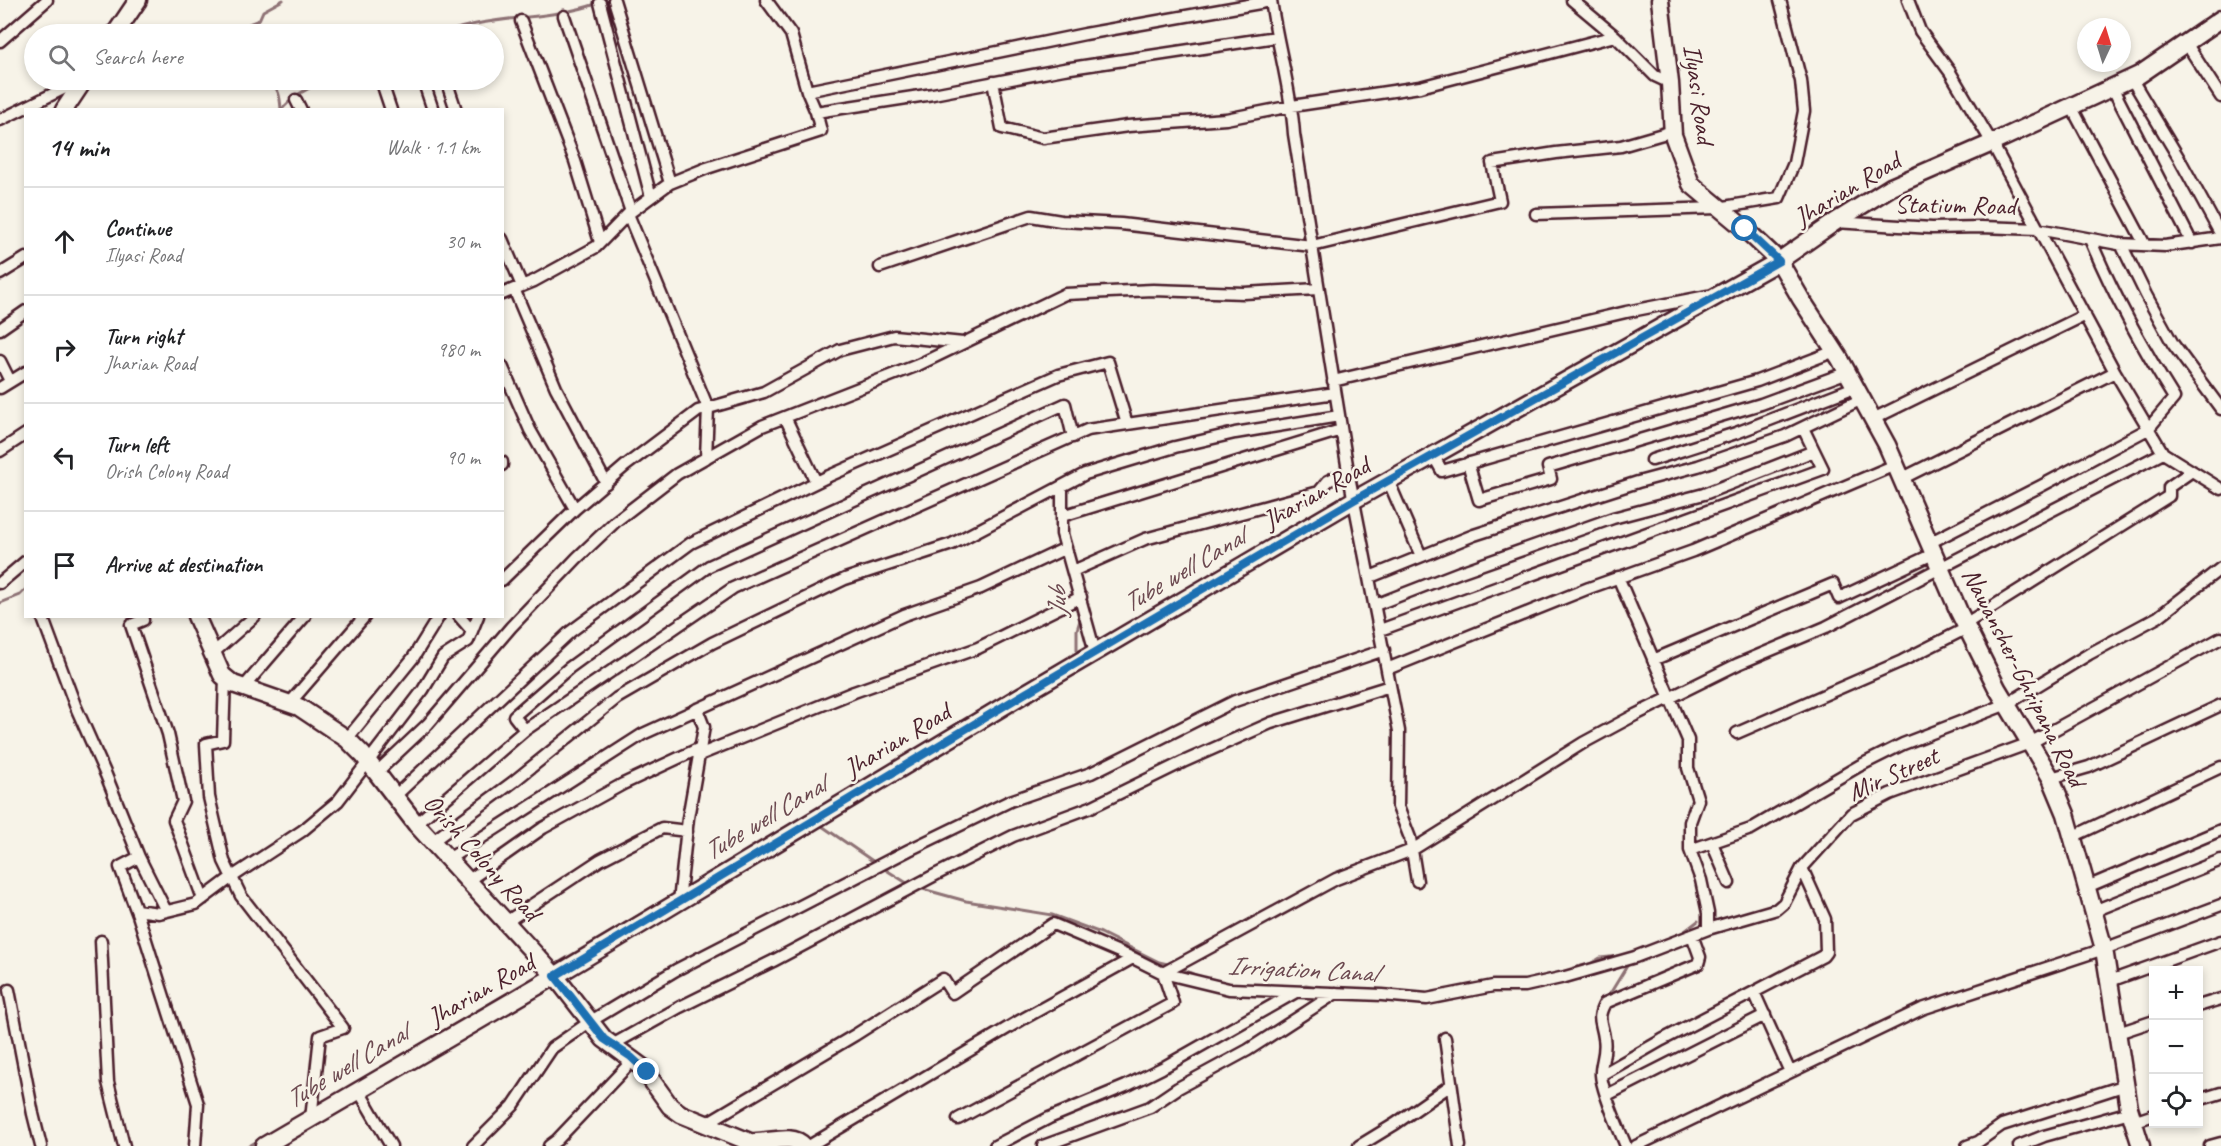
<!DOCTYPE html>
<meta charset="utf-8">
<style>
body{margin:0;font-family:Caveat,sans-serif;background:#f6f6f6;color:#202124}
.controls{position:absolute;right:18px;bottom:18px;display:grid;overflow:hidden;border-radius:0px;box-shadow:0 3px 9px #0003}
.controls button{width:54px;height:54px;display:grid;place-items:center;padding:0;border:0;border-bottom:2px solid #e0e0e0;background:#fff;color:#202124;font:30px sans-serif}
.compass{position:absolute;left:2077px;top:18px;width:54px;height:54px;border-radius:50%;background:#fff;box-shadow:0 3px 9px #0003;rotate:4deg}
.stop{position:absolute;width:18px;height:18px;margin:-14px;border:4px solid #1f6fb2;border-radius:50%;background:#fff}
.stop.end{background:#1f6fb2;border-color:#fff;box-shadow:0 2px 6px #0008}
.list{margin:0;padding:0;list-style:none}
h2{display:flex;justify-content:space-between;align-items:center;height:78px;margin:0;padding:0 24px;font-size:26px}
h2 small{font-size:20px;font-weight:400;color:#757577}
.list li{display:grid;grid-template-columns:39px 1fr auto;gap:18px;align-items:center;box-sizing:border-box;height:108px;padding:0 24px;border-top:2px solid #e0e0e0}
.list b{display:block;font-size:22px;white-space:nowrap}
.list p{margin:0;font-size:20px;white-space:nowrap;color:#757577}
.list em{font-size:20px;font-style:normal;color:#757577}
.icon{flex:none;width:33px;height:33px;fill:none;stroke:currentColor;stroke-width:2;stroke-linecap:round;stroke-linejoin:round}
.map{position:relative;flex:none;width:2221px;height:1146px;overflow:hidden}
.search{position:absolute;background:#fff;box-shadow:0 3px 9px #0003;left:24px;top:24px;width:480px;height:66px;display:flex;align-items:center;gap:15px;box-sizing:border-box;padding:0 21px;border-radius:33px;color:#757577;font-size:22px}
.panel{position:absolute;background:#fff;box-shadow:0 3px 9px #0003;left:24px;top:108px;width:480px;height:510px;border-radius:0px}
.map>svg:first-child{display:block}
</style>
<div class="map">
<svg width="2221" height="1146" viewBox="0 0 2221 1146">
<rect width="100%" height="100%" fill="#f7f3e8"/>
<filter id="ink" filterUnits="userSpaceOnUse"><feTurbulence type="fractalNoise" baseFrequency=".0167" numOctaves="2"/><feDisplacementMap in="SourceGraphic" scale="12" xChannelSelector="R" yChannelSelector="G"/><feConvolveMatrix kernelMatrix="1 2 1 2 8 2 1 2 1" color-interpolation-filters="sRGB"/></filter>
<g filter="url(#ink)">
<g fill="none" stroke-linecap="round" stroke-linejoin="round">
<!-- stream -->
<path stroke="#8e7275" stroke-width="3" d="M 242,34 L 249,24 L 259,20 L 263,11 L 283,0
M 443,34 C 491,14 547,21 596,4
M 268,80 C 279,88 280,96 281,109
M 281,110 L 295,96 L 324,80
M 0,603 L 20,595 L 26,589
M 1077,655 L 1077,630 L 1081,617
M 819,824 L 877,864
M 883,868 L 910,885
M 919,888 L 966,901 L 1052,915 L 1101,933 L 1159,962 L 1172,965
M 1681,934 L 1698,921
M 553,966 L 671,896
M 1587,966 L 1600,958 L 1620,956
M 1178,967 L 1202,978
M 1297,987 L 1306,985 L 1323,988
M 1608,997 L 1630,961
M 357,1082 L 545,971
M 249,1146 L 261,1139"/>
<!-- street casing -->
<g stroke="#4a1f2b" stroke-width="15">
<path id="street" d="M 614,0 L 670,183
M 766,0 L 791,34 L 807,91 L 816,112
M 1271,0 C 1277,45 1291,88 1294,134 L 1348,471 L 1399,731 L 1398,807 L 1410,838 L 1417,881
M 1572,0 L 1615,36 L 1655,76 L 1670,83
M 1908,0 L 1920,31 L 1950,72 L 1992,143 L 2115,372 L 2163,453 L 2221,489
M 600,3 L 651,197
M 564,16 L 631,212
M 521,21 L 575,161 L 600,242
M 0,41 L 47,0
M 2186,43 L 2221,97
M 2131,78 L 2180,160 L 2221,235
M 381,80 L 391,110
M 423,80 L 433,110
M 446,80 L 456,110
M 993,82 L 1002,128 L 1043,138 L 1128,126 L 1226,119 L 1292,106 L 1420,87 L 1615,36
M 2112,87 L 2192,243
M 807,91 L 1085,34 L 1271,1
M 296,100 L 301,110
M 2071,106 L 2145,245
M 0,120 L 63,89 L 81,84
M 628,214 L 708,408 L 706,458
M 1536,214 L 1718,208 L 1779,198 L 1794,163 L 1804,111 L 1801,81 L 1780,0
M 1835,222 L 1932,228 L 1981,227 L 2038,229 L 2118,244 L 2165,246 L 2221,238
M 502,239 L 522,286
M 2121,244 L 2146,295 L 2173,344 L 2221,409
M 880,267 L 1031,216 L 1061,221 L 1121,224 L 1312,246 L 1500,201 L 1492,163 L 1556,153 L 1621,146 L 1673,131
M 0,274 L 26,258
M 514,289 L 556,388 L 606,483
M 502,294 L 534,281 L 596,247 L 628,214 L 670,183 L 707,168 L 821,131 L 816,112 L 933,94 L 1064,69 L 1276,37
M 0,329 L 26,311
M 0,361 L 10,381
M 502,366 L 530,430 L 575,509
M 1333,381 L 1626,312 L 1707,296
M 0,388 L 26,372
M 785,417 L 816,482
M 1873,419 L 2085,315
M 0,451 L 26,434
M 1433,455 L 1442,471 L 1757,381 L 1835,351
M 1652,460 L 1736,433 L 1855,387
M 502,462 L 502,465
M 1468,463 L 1479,500 L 1551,479 L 1548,467 L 1761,404 L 1848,372
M 1901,479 L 2115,372
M 1388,480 L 1421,556
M 1062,486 L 1062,534 L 1095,652
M 1062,516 L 1341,430
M 1929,543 L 2041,486 L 2148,429 L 2174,398 C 2142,347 2113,294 2090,239
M 1073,571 L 1145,539 L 1319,492 L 1328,481 L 1348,471
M 1370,577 L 1474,535 L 1638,482 L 1698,466 L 1785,436 L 1862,399
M 1618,577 L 1688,740 L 1688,768 L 1698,800 L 1690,822 L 1690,850 L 1701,880 L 1708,913 L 1708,929
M 502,580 L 575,509 L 625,466 L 698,411 L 764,392 L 840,350 L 894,336 L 963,343
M 0,583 L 26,561
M 1375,605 L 1460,572 L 1613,518 L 1704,494 L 1814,451
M 42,616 L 75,705 L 106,775 L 139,857 L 120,867 L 138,915 L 198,1104 L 195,1146
M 142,616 L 143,620 L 131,625 L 168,734 L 183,801 L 174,820 L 203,899
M 459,616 L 472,631
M 1965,624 L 2169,496 L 2169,487 L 2192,471
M 1380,630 L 1823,469 L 1803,428
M 212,654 L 255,616
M 1653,660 L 1833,584 L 1839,598 L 1933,554
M 1387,669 L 1589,588 L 1693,551 L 1895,465
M 225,678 L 223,740 L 206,744 L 209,797 L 224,861 L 241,896 L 343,1028 L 320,1036 L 311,1119
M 243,688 L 305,616
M 289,704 L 365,616
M 525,730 L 514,716 L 569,668 L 709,566 L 1065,404 L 1073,437
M 1737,733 L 1902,661 L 1967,628
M 347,739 L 413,658 L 439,616
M 699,755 L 854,692 L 978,648 L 1081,597
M 376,773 L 428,724 L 511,627 L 577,558 L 616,521 L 677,474 L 762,426 L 918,365 L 1065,294 L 1153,290 L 1244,293 L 1318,289
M 2051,778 L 2089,767 L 2221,705
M 394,797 L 570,632 L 691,543 L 829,476 L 1058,375 L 1108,362 L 1127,424
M 416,824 L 525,730 L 733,588 L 1087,430 L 1335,393
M 2072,837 L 2221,767
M 433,841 L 513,782 L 617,698 L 712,643 L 845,579 L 952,544 L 1085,474 L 1175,447 L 1235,433 L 1339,416
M 1712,843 L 1729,883
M 1690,850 L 1751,829 L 1859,766 L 1903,744 L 2007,704 L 2089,654 L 2158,617 L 2221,568
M 139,857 L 166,911
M 450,858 L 643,734 L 904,615 L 981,588 L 1066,548
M 469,880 L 543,828 L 623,784 L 700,748
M 2087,887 L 2221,830
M 679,902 L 688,818 L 704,727 L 697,709
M 136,910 L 159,913 L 196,904 L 232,877 L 302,831 L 338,801 L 423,690 L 443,657 L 468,641 L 478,616
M 2094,911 L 2221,860
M 506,922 L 600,860 L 662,828 L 687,831
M 101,941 L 108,1082 L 124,1146
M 1163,973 L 1229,989 L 1382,995 L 1427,999 L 1493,986 L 1525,986 L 1565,977 L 1635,957 L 1708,929 L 1777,909 L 1784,903 L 1802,868 L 1851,814 L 1890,794 L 2030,743 L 2221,638
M 1163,973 L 1336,879 L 1412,850 L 1583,743 L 1635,715 L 1738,664 L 1826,627 L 2163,453
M 2110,981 L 2221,941
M 9,990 L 33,1114 L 41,1146
M 1754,992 L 1790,1072
M 2198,1006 L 2221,999
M 2118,1033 L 2154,1021
M 1445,1038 L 1460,1146
M 612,1045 L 680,1007 L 773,961 L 937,874 L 1013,836 L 1091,807 L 1183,762 L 1271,723 L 1390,686
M 1601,1075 L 1662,1040 L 1823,956 L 1826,952 L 1825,919 L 1802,868
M 359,1091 L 391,1146
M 1607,1095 L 1765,1015
M 2198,1100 L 2221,1093
M 2133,1122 L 2154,1115
M 705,1124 L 855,1035 L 943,979 L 952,993 L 1053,924 L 1133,958
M 473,1146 L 513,1106 L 552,1048 L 591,1021 L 676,970 L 909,850 L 1010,801 L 1091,773 L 1235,701 L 1384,650
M 549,1146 L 557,1140 L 634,1059
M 809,1146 L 1021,1020 L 1133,958 L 1163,973 L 1173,1003 L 958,1119
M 995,1146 L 1049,1118 L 1126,1086 L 1162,1068 L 1296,992
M 1043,1146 L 1150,1107 L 1178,1088 L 1248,1050 L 1336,993
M 1359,1146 L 1395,1124 L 1451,1085
M 1626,1146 C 1619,1129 1602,1092 1601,1075 C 1600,1063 1607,1053 1604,1038 C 1602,1022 1596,1019 1605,1003 L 1698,964 L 1700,957 L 1692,935
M 1636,1146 L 1922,1009 L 2104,949 L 2221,905
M 1967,1146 L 1978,1142 L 2002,1125 L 2126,1085
M 2019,1146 L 2044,1136 L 2130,1112
M 2210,1146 L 2221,1143"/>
</g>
<!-- secondary casing -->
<g stroke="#4a1f2b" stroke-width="21">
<path id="secondary" d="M 1660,0 L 1670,83 L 1673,135 L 1691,184 L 1745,229 L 1779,261 L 1801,299 L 1840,359 L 1887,445 L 1959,612 L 1997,688 L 2051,778 L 2066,814 L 2104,949 L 2129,1108 L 2141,1146
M 115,34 L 138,0
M 64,110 L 84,80
M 196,616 L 222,675 L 233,684 L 299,707 L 347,739 L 363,755 L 416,824 L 555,976 L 604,1039 L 642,1067 L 670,1106 L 681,1114 L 750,1142 C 767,1144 792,1132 804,1146
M 264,1146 L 555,976 L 1019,697 L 1354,500 L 1779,261 L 1835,222 L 1891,187 L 1992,143 L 2139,75 L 2221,19"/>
</g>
<!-- street -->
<use href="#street" stroke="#f7f3e8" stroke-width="10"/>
<!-- secondary -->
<use href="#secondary" stroke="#f7f3e8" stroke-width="16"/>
</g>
</g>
<g fill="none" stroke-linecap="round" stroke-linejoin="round" filter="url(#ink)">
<!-- route -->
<path stroke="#1f6fb2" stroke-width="8" d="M 647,1072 L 631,1057 L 604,1039 L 555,976 L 1019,697 L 1354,500 L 1779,261 L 1745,229"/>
</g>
<g text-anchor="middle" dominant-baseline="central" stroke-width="5" stroke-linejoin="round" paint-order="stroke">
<!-- street labels -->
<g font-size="26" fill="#4a1f2b" stroke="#f7f3e8">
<text transform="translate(1699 94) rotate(82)">Ilyasi Road</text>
<text transform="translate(1847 189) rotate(-31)">Jharian Road</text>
<text transform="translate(1955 205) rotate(1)">Statium Road</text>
<text transform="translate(1316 493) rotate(-30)">Jharian Road</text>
<text transform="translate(2024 677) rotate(63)">Nawansher-Ghripana Road</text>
<text transform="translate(897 740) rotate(-31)">Jharian Road</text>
<text transform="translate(1893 774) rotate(-24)">Mir Street</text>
<text transform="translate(482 857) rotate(48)">Orish Colony Road</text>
<text transform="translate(481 990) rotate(-30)">Jharian Road</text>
</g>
<!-- water labels -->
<g font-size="27" font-style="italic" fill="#6c4950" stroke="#f7f3e8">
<text transform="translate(1183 570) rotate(-31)">Tube well Canal</text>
<text transform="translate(1057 602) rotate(-92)">Jub</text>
<text transform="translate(764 818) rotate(-31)">Tube well Canal</text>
<text transform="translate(1302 969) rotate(3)">Irrigation Canal</text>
<text transform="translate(346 1066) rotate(-31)">Tube well Canal</text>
</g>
</g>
</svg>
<div class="controls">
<button>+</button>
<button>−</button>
<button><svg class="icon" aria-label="locate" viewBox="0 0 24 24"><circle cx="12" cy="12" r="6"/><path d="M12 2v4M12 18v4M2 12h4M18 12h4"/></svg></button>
</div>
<svg class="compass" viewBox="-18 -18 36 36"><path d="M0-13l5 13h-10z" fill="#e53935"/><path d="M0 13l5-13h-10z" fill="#757577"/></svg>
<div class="stop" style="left:1745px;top:229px"></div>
<div class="stop end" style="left:647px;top:1072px"></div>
<div class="search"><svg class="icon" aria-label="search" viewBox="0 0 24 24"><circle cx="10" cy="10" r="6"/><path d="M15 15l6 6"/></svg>Search here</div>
<section class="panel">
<h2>14 min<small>Walk · 1.1 km</small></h2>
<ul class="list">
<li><svg class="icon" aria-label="ahead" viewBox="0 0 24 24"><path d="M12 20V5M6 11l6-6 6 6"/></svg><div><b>Continue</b><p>Ilyasi Road</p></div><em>30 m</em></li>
<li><svg class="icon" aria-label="right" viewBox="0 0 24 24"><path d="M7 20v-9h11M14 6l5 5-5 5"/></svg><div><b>Turn right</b><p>Jharian Road</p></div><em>980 m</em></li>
<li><svg class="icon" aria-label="left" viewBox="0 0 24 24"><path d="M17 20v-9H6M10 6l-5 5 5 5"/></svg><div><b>Turn left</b><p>Orish Colony Road</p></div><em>90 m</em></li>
<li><svg class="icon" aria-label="arrive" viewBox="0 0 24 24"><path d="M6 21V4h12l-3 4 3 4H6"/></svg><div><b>Arrive at destination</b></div></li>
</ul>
</section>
</div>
